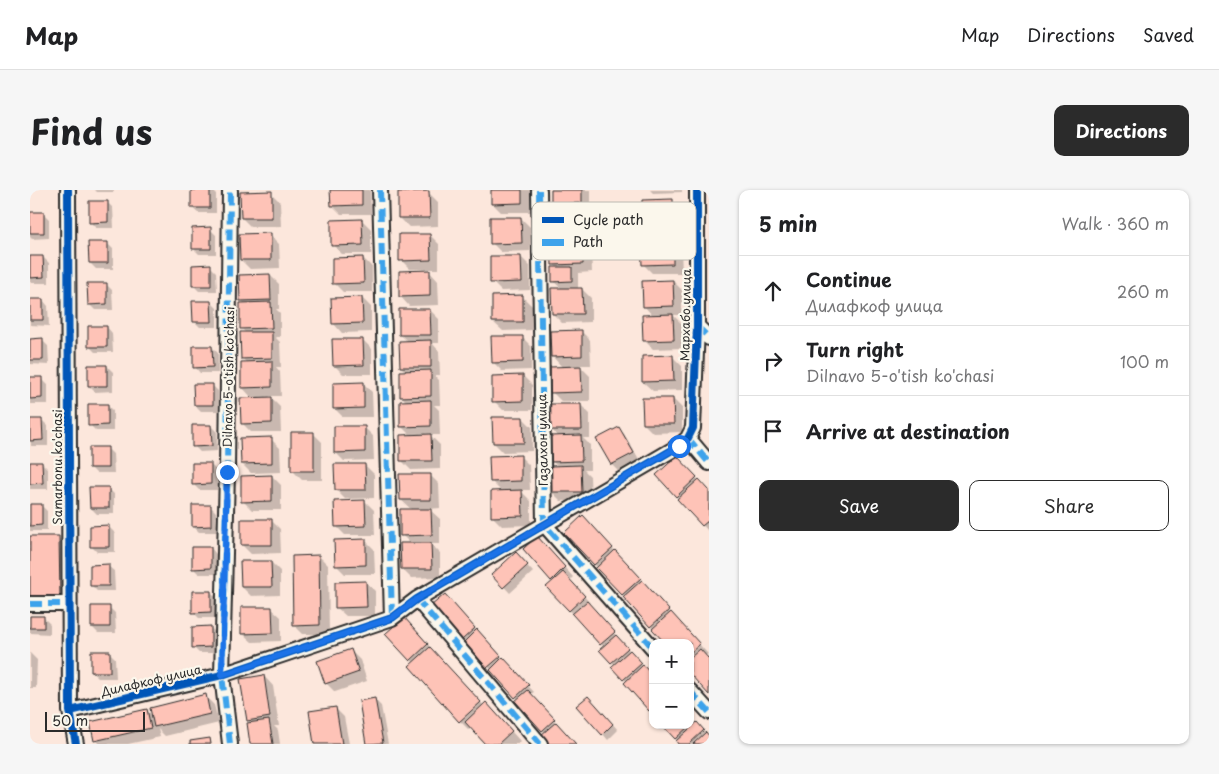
<!DOCTYPE html>
<meta charset="utf-8">
<style>
body{margin:0;font-family:"Playpen Sans",sans-serif;background:#f6f6f6;color:#202124}
.controls{position:absolute;right:15px;bottom:15px;display:grid;overflow:hidden;border-radius:10px;box-shadow:0 1px 4px #0004}
.controls button{width:45px;height:45px;display:grid;place-items:center;padding:0;border:0;border-bottom:1px solid #e0e0e0;background:#fff;color:#202124;font:25px sans-serif}
.scale{position:absolute;left:15px;bottom:12px;width:100px;box-sizing:border-box;padding-left:5px;border:2px solid #2b2b2b;border-top:0;font-size:14px;line-height:18px;white-space:nowrap;color:#2b2b2b;-webkit-text-stroke:4px #fbf7ec;paint-order:stroke}
.stop{position:absolute;width:15px;height:15px;margin:-11px;border:4px solid #1a73e8;border-radius:50%;background:#fff}
.stop.end{background:#1a73e8;border-color:#fff;box-shadow:0 1px 5px #0008}
.list{margin:0;padding:0;list-style:none}
h2{display:flex;justify-content:space-between;align-items:center;height:65px;margin:0;padding:0 20px;font-size:21px}
h2 small{font-size:16px;font-weight:400;color:#757577}
.list li{display:grid;grid-template-columns:32px 1fr auto;gap:15px;align-items:center;box-sizing:border-box;height:70px;padding:0 20px;border-top:1px solid #e0e0e0}
.list b{display:block;font-size:19px;white-space:nowrap}
.list p{margin:0;font-size:16px;white-space:nowrap;color:#757577}
.list em{font-size:16px;font-style:normal;color:#757577}
.actions{display:flex;gap:10px;padding:15px 20px}
.actions a{flex:1;padding:11px 0;border:1px solid #2b2b2b;border-radius:10px;text-align:center;font-size:18px;color:#2b2b2b}
.actions .main{background:#2b2b2b;color:#fff}
.icon{flex:none;width:28px;height:28px;fill:none;stroke:currentColor;stroke-width:2;stroke-linecap:round;stroke-linejoin:round}
.map{position:relative;flex:none;width:679px;height:554px;overflow:hidden;border-radius:10px}
header{display:flex;align-items:center;gap:30px;box-sizing:border-box;height:70px;padding:0 25px;background:#fff;border-bottom:1px solid #e0e0e0}
header strong{font-size:24px}
nav{display:flex;gap:28px;margin-inline-start:auto;font-size:18px}
.intro{display:flex;align-items:center;justify-content:space-between;box-sizing:border-box;height:120px;padding:0 30px}
h1{margin:0;font-size:35px}
.button{padding:12px 22px;border-radius:10px;background:#2b2b2b;color:#fff;font-size:18px;font-weight:700}
main{display:flex;gap:30px;padding:0 30px}
aside{flex:1;background:#fff;border-radius:10px;box-shadow:0 1px 4px #0004}
.map>svg:first-child{display:block}
</style>
<header>
<strong>Map</strong>
<nav><a>Map</a><a>Directions</a><a>Saved</a></nav>
</header>
<div class="intro"><h1>Find us</h1><a class="button">Directions</a></div>
<main>
<div class="map">
<svg width="679" height="554" viewBox="0 0 679 554">
<rect width="100%" height="100%" fill="#fce7dc"/>
<filter id="ink" filterUnits="userSpaceOnUse"><feTurbulence type="fractalNoise" baseFrequency=".02" numOctaves="2"/><feDisplacementMap in="SourceGraphic" scale="10" xChannelSelector="R" yChannelSelector="G"/><feConvolveMatrix kernelMatrix="1 2 1 2 8 2 1 2 1" color-interpolation-filters="sRGB"/></filter>
<g filter="url(#ink)">
<!-- shadow -->
<path fill="#0003" d="M 65,0 L 84,0 L 84,2 L 67,2 Z
M 162,0 L 182,0 L 186,4 L 186,23 L 168,23 L 162,18 Z
M 302,0 L 340,0 L 341,24 L 311,24 L 302,15 Z
M 462,0 L 500,0 L 501,22 L 471,22 L 462,13 Z
M 522,0 L 561,0 L 561,21 L 555,22 L 561,28 L 561,52 L 555,52 L 561,58 L 562,82 L 548,83 L 548,99 L 552,99 L 561,108 L 561,132 L 532,133 L 523,124 L 532,99 L 523,91 L 528,78 L 523,74 L 529,50 L 523,44 L 528,19 L 522,13 Z
M 620,0 L 652,0 L 652,2 L 623,3 Z
M 241,3 L 250,12 L 251,36 L 221,37 L 212,28 Z
M 399,3 L 408,12 L 408,36 L 379,37 L 370,28 Z
M 642,11 L 652,20 L 652,44 L 622,45 L 613,36 Z
M 77,12 L 83,18 L 84,38 L 66,38 L 60,32 Z
M 0,23 L 13,23 L 19,29 L 19,48 L 2,49 L 0,47 Z
M 491,28 L 500,37 L 500,61 L 471,62 L 462,53 Z
M 332,30 L 341,39 L 341,64 L 312,64 L 303,55 Z
M 180,39 L 186,45 L 186,64 L 169,64 L 163,58 Z
M 240,45 L 249,54 L 250,78 L 220,79 L 211,70 Z
M 400,45 L 409,54 L 409,79 L 380,79 L 371,70 Z
M 642,49 L 651,58 L 652,83 L 622,83 L 613,74 Z
M 77,53 L 83,59 L 83,79 L 66,79 L 60,73 Z
M 13,67 L 19,73 L 19,93 L 2,93 L 0,92 L 0,68 Z
M 491,67 L 500,76 L 500,100 L 471,101 L 462,92 Z
M 333,68 L 342,77 L 342,102 L 313,102 L 304,93 Z
M 180,76 L 186,82 L 187,101 L 169,101 L 163,95 Z
M 399,81 L 408,91 L 409,115 L 379,116 L 370,106 Z
M 240,85 L 249,94 L 249,119 L 246,119 L 250,123 L 250,147 L 245,147 L 250,152 L 251,177 L 246,177 L 250,182 L 251,206 L 239,206 L 250,217 L 251,242 L 221,242 L 212,233 L 223,209 L 212,197 L 217,173 L 212,168 L 217,144 L 212,139 L 215,114 L 211,110 Z
M 643,91 L 652,100 L 652,125 L 643,125 L 652,134 L 652,158 L 623,159 L 614,150 L 623,126 L 614,116 Z
M 76,94 L 82,100 L 83,120 L 65,120 L 59,114 Z
M 493,107 L 502,116 L 502,140 L 473,141 L 463,132 Z
M 332,108 L 341,117 L 341,142 L 312,143 L 303,133 Z
M 0,110 L 13,110 L 18,116 L 19,136 L 0,135 Z
M 181,112 L 187,118 L 187,137 L 170,137 L 164,131 Z
M 400,120 L 409,129 L 409,153 L 402,153 L 409,161 L 410,185 L 404,185 L 409,190 L 410,215 L 404,215 L 409,220 L 410,245 L 400,245 L 410,255 L 410,279 L 381,280 L 372,271 L 381,246 L 371,236 L 377,212 L 371,206 L 376,182 L 371,177 L 378,152 L 371,145 Z
M 77,137 L 82,143 L 83,162 L 65,162 L 59,156 Z
M 551,141 L 560,150 L 561,175 L 549,175 L 560,186 L 560,211 L 531,211 L 522,202 L 533,178 L 522,166 Z
M 492,147 L 501,156 L 501,180 L 472,181 L 463,172 Z
M 0,150 L 12,150 L 18,156 L 19,175 L 0,174 Z
M 333,150 L 342,159 L 342,184 L 313,184 L 304,175 Z
M 182,157 L 188,163 L 188,183 L 170,183 L 165,177 Z
M 643,167 L 652,176 L 652,200 L 623,201 L 613,192 Z
M 77,176 L 83,182 L 83,201 L 65,202 L 59,196 Z
M 493,186 L 502,195 L 502,220 L 473,220 L 464,211 Z
M 0,189 L 12,189 L 18,195 L 18,214 L 0,214 Z
M 333,193 L 342,202 L 343,227 L 313,227 L 304,218 Z
M 182,195 L 188,201 L 188,221 L 171,221 L 165,215 Z
M 643,209 L 652,218 L 652,242 L 623,243 L 614,234 Z
M 77,215 L 83,221 L 83,241 L 66,241 L 60,235 Z
M 551,215 L 560,224 L 560,248 L 553,248 L 560,255 L 560,280 L 554,280 L 560,286 L 561,310 L 531,311 L 522,302 L 528,277 L 522,271 L 528,247 L 522,240 Z
M 493,228 L 502,237 L 502,261 L 473,262 L 464,253 Z
M 12,230 L 18,236 L 18,256 L 1,256 L 0,231 Z
M 181,236 L 187,242 L 187,261 L 170,262 L 164,256 Z
M 334,237 L 343,246 L 344,270 L 314,271 L 305,262 Z
M 588,238 L 594,244 L 609,269 L 588,281 L 582,275 L 568,250 Z
M 283,243 L 292,252 L 292,290 L 272,290 L 263,281 Z
M 241,249 L 250,258 L 251,282 L 221,283 L 212,274 Z
M 77,258 L 83,264 L 84,283 L 66,283 L 60,277 Z
M 490,266 L 499,275 L 500,300 L 490,300 L 501,311 L 501,335 L 472,336 L 463,327 L 472,302 L 461,291 Z
M 12,273 L 18,279 L 18,299 L 0,299 L 0,274 Z
M 180,274 L 186,280 L 187,300 L 169,300 L 163,294 Z
M 335,275 L 344,284 L 344,308 L 315,309 L 306,300 Z
M 656,277 L 679,301 L 679,342 L 628,286 Z
M 400,285 L 409,294 L 410,318 L 399,319 L 410,329 L 410,354 L 401,354 L 410,363 L 410,387 L 381,388 L 372,379 L 381,354 L 372,345 L 382,320 L 371,310 Z
M 242,286 L 251,295 L 251,320 L 222,320 L 213,311 Z
M 78,298 L 84,304 L 84,324 L 67,324 L 61,318 Z
M 335,311 L 344,320 L 345,345 L 315,345 L 306,336 Z
M 11,315 L 17,321 L 17,341 L 0,341 L 0,316 Z
M 180,316 L 186,322 L 187,342 L 169,342 L 163,336 Z
M 241,330 L 250,339 L 251,363 L 221,364 L 212,355 Z
M 562,336 L 678,464 L 675,466 L 679,503 L 660,482 L 660,453 L 636,453 L 536,343 Z
M 79,337 L 85,343 L 85,362 L 67,362 L 61,356 Z
M 28,347 L 37,356 L 38,417 L 4,417 L 0,348 Z
M 335,350 L 344,359 L 345,384 L 315,384 L 306,375 Z
M 516,357 L 543,387 L 540,390 L 560,413 L 558,414 L 623,487 L 623,523 L 595,493 L 597,492 L 583,477 L 585,475 L 571,460 L 574,457 L 518,397 L 524,392 L 494,359 Z
M 181,358 L 186,364 L 187,384 L 169,384 L 163,378 Z
M 486,364 L 503,382 L 480,403 L 463,385 Z
M 289,366 L 298,375 L 299,444 L 273,444 L 264,435 Z
M 241,372 L 250,381 L 250,405 L 221,406 L 212,397 Z
M 78,376 L 84,381 L 85,401 L 67,401 L 61,395 Z
M 336,392 L 345,401 L 345,426 L 316,426 L 306,417 Z
M 181,402 L 187,408 L 187,428 L 169,428 L 163,422 Z
M 423,415 L 504,502 L 501,504 L 545,554 L 521,554 L 513,545 L 515,543 L 487,511 L 489,510 L 403,416 Z
M 79,417 L 85,423 L 86,443 L 68,443 L 62,437 Z
M 241,418 L 251,427 L 251,451 L 222,452 L 212,443 Z
M 0,427 L 14,428 L 20,434 L 20,444 L 0,443 Z
M 180,437 L 186,443 L 187,463 L 169,463 L 163,457 Z
M 383,438 L 454,516 L 465,523 L 490,551 L 487,554 L 457,554 L 442,537 L 439,540 L 430,531 L 384,473 L 357,444 Z
M 321,461 L 330,470 L 337,491 L 305,502 L 296,493 Z
M 79,462 L 85,468 L 86,488 L 68,488 L 62,482 Z
M 0,463 L 7,470 L 6,498 L 0,498 Z
M 234,486 L 243,496 L 249,536 L 244,536 L 248,540 L 250,554 L 221,554 L 218,534 L 221,534 L 218,530 Z
M 175,506 L 184,515 L 189,533 L 135,546 L 128,539 L 130,547 L 98,554 L 69,554 L 65,550 L 117,520 L 123,527 Z
M 345,510 L 351,516 L 358,554 L 337,554 L 330,512 Z
M 564,513 L 588,540 L 578,550 L 573,544 Z
M 305,518 L 314,527 L 319,554 L 285,554 L 280,522 Z
M 660,527 L 679,547 L 679,554 L 650,554 L 634,535 L 660,535 Z"/>
<!-- building -->
<path fill="#fec3b7" stroke="#2b2b2b" d="M 161,0 L 180,0 L 180,18 L 161,18 Z
M 300,0 L 332,0 L 332,15 L 301,16 Z
M 461,0 L 492,0 L 492,13 L 461,14 Z
M 521,0 L 552,0 L 552,13 L 521,14 Z
M 242,1 L 242,28 L 211,28 L 210,2 Z
M 399,1 L 400,28 L 368,28 L 368,2 Z
M 643,9 L 643,36 L 612,36 L 612,10 Z
M 59,11 L 78,11 L 78,32 L 59,33 Z
M 0,22 L 14,22 L 14,43 L 0,43 Z
M 460,27 L 491,27 L 492,53 L 460,54 Z
M 332,29 L 333,55 L 301,56 L 301,30 Z
M 181,37 L 181,59 L 162,59 L 162,38 Z
M 241,43 L 241,70 L 210,70 L 209,44 Z
M 369,44 L 400,44 L 401,70 L 369,71 Z
M 521,48 L 553,48 L 553,74 L 522,75 Z
M 643,48 L 643,74 L 612,75 L 611,49 Z
M 58,52 L 78,52 L 78,73 L 59,73 Z
M 0,66 L 13,66 L 14,87 L 0,88 Z
M 460,66 L 491,66 L 492,92 L 460,93 Z
M 333,67 L 334,93 L 302,94 L 302,68 Z
M 181,74 L 181,96 L 162,96 L 162,75 Z
M 522,77 L 542,77 L 542,91 L 522,92 Z
M 400,80 L 400,106 L 369,107 L 369,81 Z
M 240,84 L 241,110 L 210,111 L 209,85 Z
M 643,90 L 644,116 L 613,117 L 612,91 Z
M 57,93 L 77,93 L 77,114 L 58,115 Z
M 521,98 L 552,98 L 553,124 L 522,124 Z
M 493,105 L 493,132 L 462,132 L 462,106 Z
M 332,107 L 333,133 L 302,134 L 301,108 Z
M 0,109 L 13,109 L 13,130 L 0,130 Z
M 162,111 L 181,111 L 182,132 L 163,132 Z
M 241,112 L 242,138 L 210,139 L 210,113 Z
M 369,119 L 400,119 L 401,145 L 369,145 Z
M 643,124 L 644,150 L 613,151 L 612,125 Z
M 58,136 L 77,136 L 77,157 L 58,157 Z
M 552,140 L 552,166 L 521,167 L 520,141 Z
M 210,142 L 242,142 L 242,168 L 211,169 Z
M 461,146 L 493,146 L 493,172 L 462,173 Z
M 13,148 L 13,170 L 0,170 L 0,149 Z
M 302,149 L 333,149 L 334,175 L 303,176 Z
M 401,150 L 401,177 L 370,177 L 369,151 Z
M 163,156 L 182,156 L 183,177 L 163,178 Z
M 643,165 L 644,191 L 612,192 L 612,166 Z
M 242,171 L 242,197 L 211,198 L 211,172 Z
M 58,175 L 77,175 L 77,196 L 58,196 Z
M 551,176 L 552,202 L 520,203 L 520,177 Z
M 401,180 L 401,206 L 370,207 L 370,181 Z
M 493,185 L 493,211 L 462,212 L 462,186 Z
M 0,187 L 12,187 L 12,208 L 0,209 Z
M 334,192 L 334,218 L 303,219 L 303,193 Z
M 163,194 L 183,194 L 183,215 L 164,215 Z
M 242,207 L 242,233 L 211,234 L 210,208 Z
M 612,208 L 643,208 L 644,234 L 613,234 Z
M 401,210 L 401,236 L 370,237 L 370,211 Z
M 58,214 L 78,214 L 78,235 L 58,236 Z
M 520,214 L 551,214 L 552,240 L 520,240 Z
M 462,227 L 493,227 L 494,253 L 463,253 Z
M 0,229 L 12,229 L 13,250 L 0,251 Z
M 162,235 L 181,235 L 182,256 L 162,257 Z
M 304,236 L 335,236 L 335,262 L 304,263 Z
M 589,237 L 604,263 L 581,275 L 566,249 Z
M 261,242 L 284,242 L 284,281 L 261,281 Z
M 401,244 L 402,271 L 370,271 L 370,245 Z
M 551,245 L 552,271 L 520,272 L 520,246 Z
M 242,247 L 242,273 L 211,274 L 210,248 Z
M 59,257 L 78,257 L 78,278 L 59,278 Z
M 491,265 L 491,291 L 460,292 L 459,266 Z
M 647,266 L 667,287 L 646,307 L 626,285 Z
M 0,272 L 12,272 L 13,293 L 0,294 Z
M 162,273 L 181,273 L 181,294 L 162,295 Z
M 304,274 L 335,274 L 336,300 L 305,300 Z
M 551,275 L 552,302 L 521,302 L 520,276 Z
M 369,284 L 401,284 L 401,310 L 370,310 Z
M 242,285 L 242,311 L 211,312 L 211,286 Z
M 669,289 L 679,300 L 679,330 L 672,336 L 647,309 Z
M 59,297 L 79,297 L 79,318 L 60,318 Z
M 492,300 L 493,326 L 461,327 L 461,301 Z
M 335,310 L 336,336 L 305,337 L 304,311 Z
M 0,314 L 12,314 L 12,335 L 0,336 Z
M 162,315 L 181,315 L 181,336 L 162,337 Z
M 370,319 L 401,319 L 402,345 L 370,346 Z
M 553,325 L 583,358 L 564,375 L 534,343 Z
M 211,329 L 242,329 L 242,355 L 211,355 Z
M 79,335 L 79,357 L 60,357 L 60,336 Z
M 0,346 L 29,346 L 30,408 L 0,409 Z
M 507,346 L 535,377 L 521,391 L 493,359 Z
M 336,349 L 336,375 L 305,376 L 304,350 Z
M 370,353 L 401,353 L 402,379 L 371,379 Z
M 162,357 L 181,357 L 181,378 L 162,379 Z
M 585,360 L 611,388 L 592,405 L 566,378 Z
M 486,362 L 498,375 L 473,398 L 461,385 Z
M 289,365 L 290,435 L 263,436 L 262,366 Z
M 210,371 L 241,371 L 242,397 L 211,397 Z
M 79,374 L 79,396 L 60,396 L 60,375 Z
M 533,382 L 555,406 L 539,421 L 516,397 Z
M 612,390 L 639,420 L 620,437 L 593,407 Z
M 336,391 L 337,417 L 305,418 L 305,392 Z
M 162,401 L 181,401 L 181,422 L 162,423 Z
M 415,404 L 445,438 L 432,450 L 401,416 Z
M 557,411 L 585,442 L 570,455 L 542,424 Z
M 61,416 L 80,416 L 80,437 L 61,437 Z
M 211,417 L 242,417 L 243,443 L 211,444 Z
M 641,422 L 670,454 L 660,463 L 660,453 L 635,453 L 622,439 Z
M 0,426 L 14,426 L 14,438 L 0,438 Z
M 374,427 L 398,454 L 380,471 L 355,444 Z
M 181,436 L 181,457 L 162,458 L 162,437 Z
M 447,439 L 471,466 L 457,478 L 434,452 Z
M 586,445 L 598,458 L 581,473 L 569,460 Z
M 400,457 L 451,512 L 429,532 L 379,476 Z
M 321,459 L 329,482 L 295,494 L 287,471 Z
M 670,459 L 679,469 L 679,505 L 660,484 L 660,468 Z
M 600,460 L 612,473 L 593,490 L 581,477 Z
M 61,461 L 80,461 L 80,482 L 61,482 Z
M 473,467 L 499,495 L 485,508 L 460,480 Z
M 613,475 L 623,486 L 623,517 L 619,521 L 594,493 Z
M 234,485 L 240,527 L 217,531 L 210,489 Z
M 498,500 L 525,529 L 512,541 L 485,511 Z
M 176,504 L 180,524 L 124,537 L 120,518 Z
M 558,506 L 583,534 L 572,545 L 546,516 Z
M 345,508 L 353,553 L 336,554 L 329,511 Z
M 456,512 L 482,541 L 468,554 L 455,554 L 435,532 Z
M 306,517 L 312,554 L 284,554 L 279,521 Z
M 117,519 L 121,538 L 64,551 L 60,532 Z
M 239,530 L 243,554 L 220,554 L 217,533 Z
M 526,532 L 546,554 L 519,554 L 511,545 Z
M 667,532 L 674,540 L 659,554 L 648,554 L 646,551 Z
M 632,535 L 660,535 L 645,549 Z
M 676,542 L 679,546 L 679,554 L 663,554 Z
M 180,548 L 181,554 L 160,554 L 160,551 Z"/>
<g fill="none" stroke-linecap="round" stroke-linejoin="round">
<!-- minor casing -->
<g stroke="#2b2b2b" stroke-width="18">
<path id="minor" d="M 38,0 L 40,521 L 46,554
M 350,0 L 362,428
M 509,0 L 514,334 L 623,458
M 667,136 L 679,148
M 658,248 L 679,273
M 387,409 L 510,554
M 0,414 L 38,414
M 660,501 L 679,522
M 40,521 L 192,485 L 362,428 L 387,409 L 649,256 L 658,248 L 663,238 L 667,136 L 667,0
M 200,554 L 192,485 L 197,282 L 200,0"/>
</g>
<!-- minor -->
<use href="#minor" stroke="#fbf7ec" stroke-width="14"/>
<!-- quiet -->
<path stroke="#3ea3eb" stroke-width="6" stroke-dasharray="12 6" stroke-linecap="butt" d="M 350,0 L 362,428
M 509,0 L 514,334 L 623,458
M 667,136 L 679,148
M 658,248 L 679,273
M 387,409 L 510,554
M 0,414 L 38,414
M 660,501 L 679,522
M 200,554 L 192,485 L 197,282 L 200,0"/>
<!-- cycleway casing -->
<g stroke="#fbf7ec" stroke-width="11">
<path id="cycleway" d="M 38,0 L 40,521 L 46,554
M 40,521 L 192,485 L 362,428 L 387,409 L 649,256 L 658,248 L 663,238 L 667,136 L 667,0"/>
</g>
<!-- cycleway -->
<use href="#cycleway" stroke="#0057b8" stroke-width="8"/>
</g>
</g>
<g fill="none" stroke-linecap="round" stroke-linejoin="round" filter="url(#ink)">
<!-- route -->
<path stroke="#1a73e8" stroke-width="6" d="M 197,282 L 192,485 L 362,428 L 387,409 L 649,256"/>
</g>
<g text-anchor="middle" dominant-baseline="central" stroke-width="4.5" stroke-linejoin="round" paint-order="stroke">
<!-- street labels -->
<g font-size="12" fill="#2b2b2b" stroke="#fbf7ec">
<text transform="translate(655 125) rotate(-89)">Мархабо улица</text>
<text transform="translate(198 187) rotate(-89)">Dilnavo 5-o'tish ko'chasi</text>
<text transform="translate(512 250) rotate(-91)">Газалхон улица</text>
<text transform="translate(27 277) rotate(-90)">Samarbonu ko'chasi</text>
<text transform="translate(121 490) rotate(-13)">Дилафкоф улица</text>
</g>
</g>
<!-- legend -->
<rect x="502" y="12" width="164" height="58" rx="8" fill="#fbf7ec" stroke="#bdbab2" stroke-width="1"/>
<rect x="512" y="27" width="22" height="6" fill="#0057b8"/>
<rect x="512" y="49" width="22" height="7" fill="#3ea3eb"/>
<g font-size="14" fill="#2b2b2b">
<text x="543" y="35">Cycle path</text>
<text x="543" y="57">Path</text>
</g>
</svg>
<div class="controls">
<button>+</button>
<button>−</button>
</div>
<div class="scale">50 m</div>
<div class="stop" style="left:649px;top:256px"></div>
<div class="stop end" style="left:197px;top:282px"></div>
</div>
<aside>
<h2>5 min<small>Walk · 360 m</small></h2>
<ul class="list">
<li><svg class="icon" aria-label="ahead" viewBox="0 0 24 24"><path d="M12 20V5M6 11l6-6 6 6"/></svg><div><b>Continue</b><p>Дилафкоф улица</p></div><em>260 m</em></li>
<li><svg class="icon" aria-label="right" viewBox="0 0 24 24"><path d="M7 20v-9h11M14 6l5 5-5 5"/></svg><div><b>Turn right</b><p>Dilnavo 5-o'tish ko'chasi</p></div><em>100 m</em></li>
<li><svg class="icon" aria-label="arrive" viewBox="0 0 24 24"><path d="M6 21V4h12l-3 4 3 4H6"/></svg><div><b>Arrive at destination</b></div></li>
</ul>
<div class="actions"><a class="main">Save</a><a>Share</a></div>
</aside>
</main>
